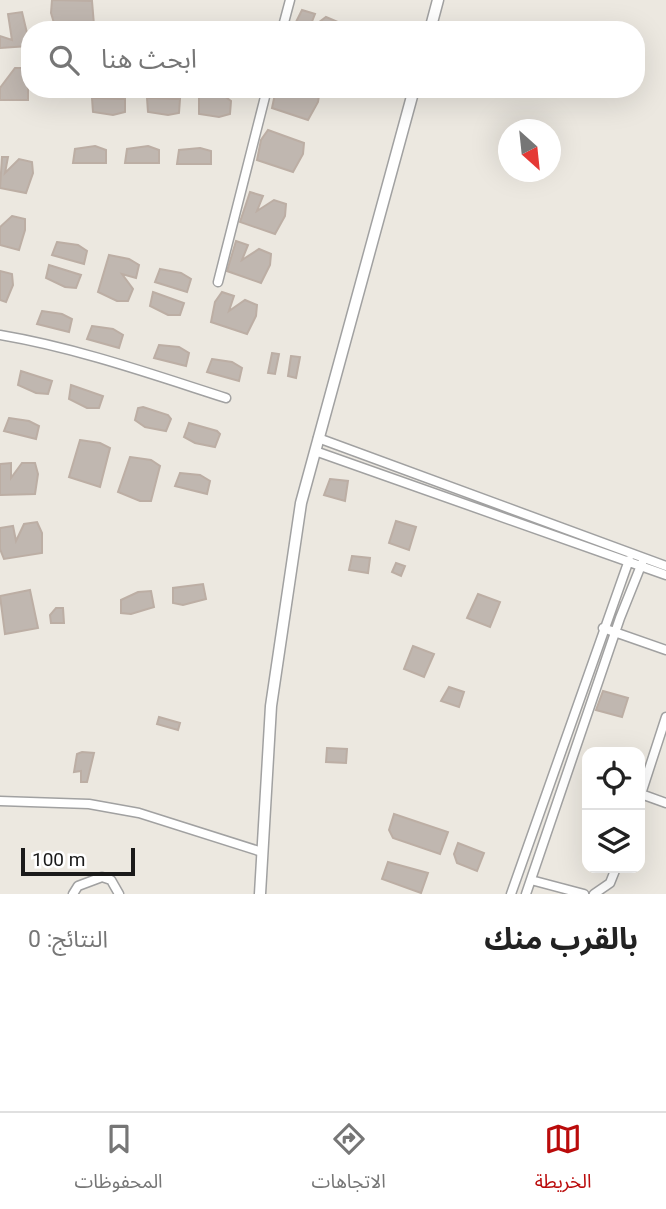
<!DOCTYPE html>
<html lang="ar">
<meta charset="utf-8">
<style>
body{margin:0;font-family:Roboto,"Noto Sans Arabic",sans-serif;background:#f6f6f6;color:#222;direction:rtl}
.controls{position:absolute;right:21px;bottom:21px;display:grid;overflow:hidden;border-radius:14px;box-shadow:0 7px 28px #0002}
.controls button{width:63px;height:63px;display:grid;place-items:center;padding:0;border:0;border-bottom:2px solid #e0e0e0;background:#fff;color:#222;font:35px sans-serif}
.compass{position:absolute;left:498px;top:119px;width:63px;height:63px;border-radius:50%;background:#fff;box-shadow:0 7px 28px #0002;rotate:153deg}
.scale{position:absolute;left:21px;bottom:18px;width:114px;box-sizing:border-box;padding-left:7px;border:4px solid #1a1a1a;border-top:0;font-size:19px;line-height:24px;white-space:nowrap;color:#1a1a1a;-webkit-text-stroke:5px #fff;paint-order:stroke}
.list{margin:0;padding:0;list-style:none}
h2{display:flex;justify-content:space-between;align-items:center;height:91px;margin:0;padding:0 28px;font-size:30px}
h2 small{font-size:23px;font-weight:400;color:#767676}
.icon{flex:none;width:38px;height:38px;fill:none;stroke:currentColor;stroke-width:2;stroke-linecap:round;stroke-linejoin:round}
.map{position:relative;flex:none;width:666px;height:894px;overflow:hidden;direction:ltr}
.search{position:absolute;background:#fff;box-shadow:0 7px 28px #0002;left:21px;right:21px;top:21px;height:77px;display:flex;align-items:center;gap:18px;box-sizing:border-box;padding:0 24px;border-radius:28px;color:#767676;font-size:26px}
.sheet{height:217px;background:#fff}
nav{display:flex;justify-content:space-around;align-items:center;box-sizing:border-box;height:98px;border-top:2px solid #e0e0e0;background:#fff;font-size:19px;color:#767676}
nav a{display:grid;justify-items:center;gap:4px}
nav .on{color:#ba0b0b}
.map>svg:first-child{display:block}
</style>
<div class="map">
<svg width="666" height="894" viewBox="0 0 666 894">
<rect width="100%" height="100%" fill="#ece8e0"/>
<!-- building -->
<path fill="#c0b7b0" stroke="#bcaea4" stroke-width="2" d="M 52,0 L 92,1 L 94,25 L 56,30 L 51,13 Z
M 302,10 L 315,14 L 311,24 L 308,30 L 292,30 Z
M 22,12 L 27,33 L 24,44 L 29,46 L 0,48 L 0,36 L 12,40 L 8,14 Z
M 326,17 L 338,22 L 335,30 L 314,26 Z
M 15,68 L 28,68 L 28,100 L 0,100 L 0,88 Z
M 199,89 L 215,89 L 231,101 L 230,114 L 219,117 L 199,114 Z
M 276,89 L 320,89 L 318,102 L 308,120 L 272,108 Z
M 92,98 L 125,99 L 125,112 L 113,115 L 93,112 Z
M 147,98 L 180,99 L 179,113 L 168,115 L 148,112 Z
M 268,130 L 304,143 L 303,154 L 293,172 L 257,160 L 261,140 Z
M 95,146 L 106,150 L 106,163 L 73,163 L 75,149 Z
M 148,146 L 159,150 L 159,163 L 125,163 L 127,149 Z
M 200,148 L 211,151 L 211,164 L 177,164 L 179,150 Z
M 2,157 L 8,157 L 5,173 L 19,159 L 32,162 L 33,173 L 26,193 L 0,188 Z
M 250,192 L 263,196 L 257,211 L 274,200 L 286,204 L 285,216 L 275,234 L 240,222 Z
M 12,216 L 25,219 L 25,230 L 19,250 L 0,245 L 0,227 Z
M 236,241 L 248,245 L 242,260 L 259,249 L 271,254 L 270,265 L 261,283 L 227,271 Z
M 57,242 L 78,245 L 87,251 L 84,264 L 52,255 Z
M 109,255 L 129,259 L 139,265 L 136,278 L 122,274 L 133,289 L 128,301 L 117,301 L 98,292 Z
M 49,265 L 81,275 L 76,288 L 65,287 L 46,278 Z
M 160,269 L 181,273 L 191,279 L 187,292 L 155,282 Z
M 0,271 L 12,274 L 13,285 L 6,302 L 0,300 Z
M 153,292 L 184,303 L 180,315 L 168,315 L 150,306 Z
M 222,292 L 234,296 L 229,311 L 245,300 L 257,305 L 256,316 L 247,334 L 211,322 L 215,302 Z
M 42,311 L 62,314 L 72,319 L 69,332 L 37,324 Z
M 92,326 L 113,329 L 123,335 L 119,348 L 87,339 Z
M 159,345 L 179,347 L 189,353 L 186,366 L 154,358 Z
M 272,353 L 279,354 L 275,374 L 268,373 Z
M 291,356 L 300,357 L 296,378 L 288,376 Z
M 212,359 L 232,362 L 242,368 L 239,381 L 207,372 Z
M 21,371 L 52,381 L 48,394 L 36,393 L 18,385 Z
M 71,385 L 103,396 L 99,408 L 87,408 L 69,399 Z
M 143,407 L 168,415 L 171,419 L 166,431 L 145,427 L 135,420 L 138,408 Z
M 9,418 L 29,421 L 39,426 L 36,439 L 4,431 Z
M 189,423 L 217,431 L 220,434 L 215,447 L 195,443 L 184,437 Z
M 80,440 L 100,443 L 110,448 L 100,487 L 69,477 Z
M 130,457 L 151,460 L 160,466 L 151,501 L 140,501 L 118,492 Z
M 11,463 L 11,478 L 22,463 L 35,463 L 38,474 L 35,494 L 0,495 L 0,464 Z
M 180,473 L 200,475 L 210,481 L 207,494 L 175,486 Z
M 330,479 L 348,481 L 345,501 L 324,495 Z
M 396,521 L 416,527 L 409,550 L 389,543 Z
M 37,522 L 42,533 L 42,553 L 4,559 L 0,549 L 0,528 L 13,526 L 16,541 L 24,524 Z
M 352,556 L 370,558 L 368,573 L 349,570 Z
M 396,563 L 405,566 L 401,576 L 392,572 Z
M 203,584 L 206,599 L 183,605 L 173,603 L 173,588 Z
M 30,590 L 38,628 L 5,634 L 0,596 Z
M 151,591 L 154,607 L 131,614 L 121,613 L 121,600 L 138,592 Z
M 478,594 L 500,602 L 490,627 L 467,618 Z
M 56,608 L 63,608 L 64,623 L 51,623 L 50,615 Z
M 413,646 L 434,654 L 424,677 L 404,669 Z
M 449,687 L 464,692 L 459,707 L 441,701 Z
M 603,691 L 628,698 L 622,717 L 596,710 Z
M 159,717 L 180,723 L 178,730 L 157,724 Z
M 327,748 L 347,749 L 346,763 L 326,762 Z
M 82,752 L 94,753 L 87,782 L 81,782 L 81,771 L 74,772 L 77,754 Z
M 394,814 L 448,832 L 440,854 L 393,838 L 389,830 Z
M 458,843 L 484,853 L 477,871 L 457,863 L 454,854 Z
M 388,862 L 428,873 L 421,893 L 382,879 Z"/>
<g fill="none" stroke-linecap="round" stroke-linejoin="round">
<!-- minor casing -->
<g stroke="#a1a1a1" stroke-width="11">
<path id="minor" d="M 282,30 L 290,0
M 218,282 L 267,89
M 0,335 C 77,348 151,374 226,398
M 318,438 L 666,566
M 315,451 L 666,575
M 603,628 L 666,650
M 641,794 L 666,803
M 640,797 L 666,717
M 0,801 L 89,804 L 139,813 L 262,852
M 531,880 L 584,894
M 73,894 L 78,886 L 102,877 L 111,880 L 119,894
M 511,894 L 629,560
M 526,894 L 620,618 L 642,563
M 594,894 L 610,883 L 616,868"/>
</g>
<!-- tertiary casing -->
<g stroke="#a1a1a1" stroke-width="13">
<path id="tertiary" d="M 430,30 L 438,0
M 260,894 L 271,706 L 301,503 L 414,89"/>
</g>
<!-- minor -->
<use href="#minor" stroke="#fff" stroke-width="8"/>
<!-- tertiary -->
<use href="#tertiary" stroke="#fff" stroke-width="10"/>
</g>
</svg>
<div class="controls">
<button><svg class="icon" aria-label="locate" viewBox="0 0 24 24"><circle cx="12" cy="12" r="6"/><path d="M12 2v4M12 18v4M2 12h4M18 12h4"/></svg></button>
<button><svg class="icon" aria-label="layers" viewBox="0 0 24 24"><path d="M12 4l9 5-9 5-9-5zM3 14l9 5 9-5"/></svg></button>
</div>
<svg class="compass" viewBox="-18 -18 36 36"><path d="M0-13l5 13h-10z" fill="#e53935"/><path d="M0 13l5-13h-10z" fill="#767676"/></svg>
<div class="scale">100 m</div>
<div class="search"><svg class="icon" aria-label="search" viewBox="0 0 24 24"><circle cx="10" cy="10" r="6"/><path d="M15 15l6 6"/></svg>ابحث هنا</div>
</div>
<section class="sheet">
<h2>بالقرب منك<small>النتائج: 0</small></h2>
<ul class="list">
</ul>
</section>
<nav>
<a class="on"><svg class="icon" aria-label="map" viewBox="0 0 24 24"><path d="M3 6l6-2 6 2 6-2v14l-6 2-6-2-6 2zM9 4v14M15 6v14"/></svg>الخريطة</a>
<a><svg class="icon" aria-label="directions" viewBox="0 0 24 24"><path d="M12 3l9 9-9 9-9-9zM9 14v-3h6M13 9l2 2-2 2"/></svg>الاتجاهات</a>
<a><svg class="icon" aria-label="saved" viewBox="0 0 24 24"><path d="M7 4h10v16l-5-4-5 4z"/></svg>المحفوظات</a>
</nav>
